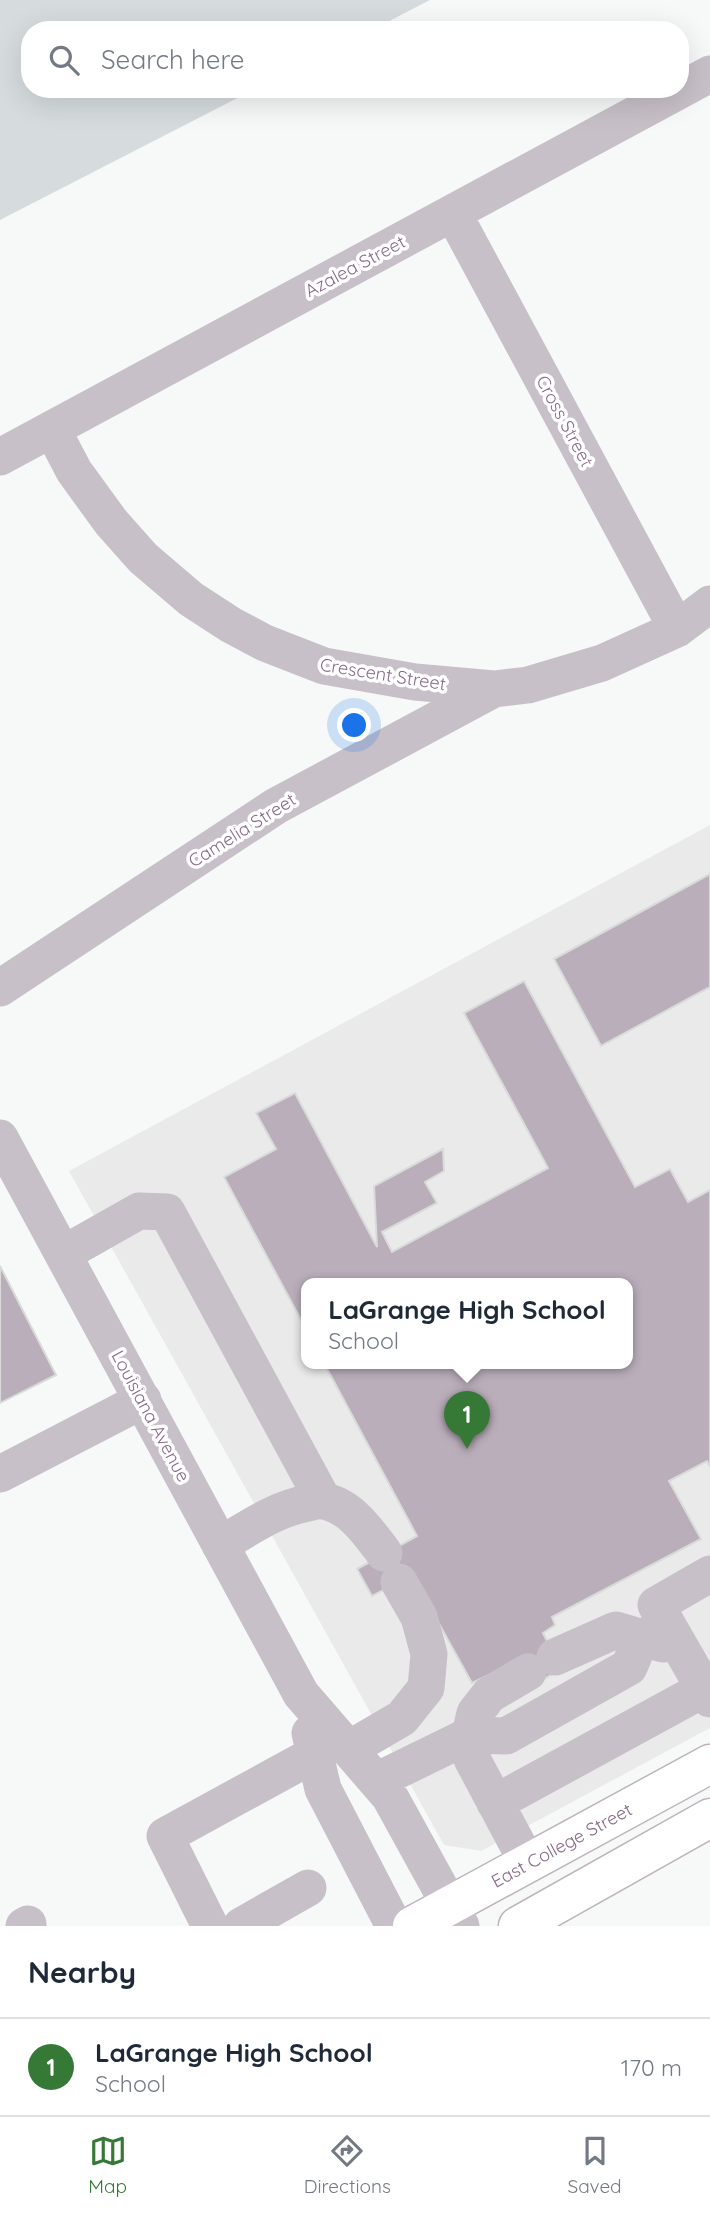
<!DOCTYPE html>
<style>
body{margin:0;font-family:Quicksand,sans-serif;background:#f6f6f7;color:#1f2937}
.you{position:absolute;left:355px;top:726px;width:24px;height:24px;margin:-18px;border:5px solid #fff;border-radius:50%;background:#1a73e8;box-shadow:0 0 0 10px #1a73e833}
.badge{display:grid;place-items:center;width:46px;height:46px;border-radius:50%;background:#367936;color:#fff;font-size:23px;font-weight:700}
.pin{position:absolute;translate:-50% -58px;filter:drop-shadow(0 2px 4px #0008)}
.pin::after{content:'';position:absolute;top:37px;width:24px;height:21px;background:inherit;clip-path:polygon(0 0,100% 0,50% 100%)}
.popup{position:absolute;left:301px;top:1278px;width:332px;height:91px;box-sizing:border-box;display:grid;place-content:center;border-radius:14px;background:#fff;filter:drop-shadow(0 2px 5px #0005);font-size:23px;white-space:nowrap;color:#747a83}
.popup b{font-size:26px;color:#1f2937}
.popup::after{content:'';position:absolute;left:50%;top:100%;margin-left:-14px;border:14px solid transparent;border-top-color:#fff}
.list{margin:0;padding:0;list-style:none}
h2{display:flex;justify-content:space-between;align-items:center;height:91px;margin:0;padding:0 28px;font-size:30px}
h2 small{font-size:23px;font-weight:400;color:#747a83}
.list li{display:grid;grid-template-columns:46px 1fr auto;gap:21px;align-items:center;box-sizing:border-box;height:98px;padding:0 28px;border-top:2px solid #e0e1e3}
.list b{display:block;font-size:26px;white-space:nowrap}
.list p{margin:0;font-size:23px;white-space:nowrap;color:#747a83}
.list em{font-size:23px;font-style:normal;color:#747a83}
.icon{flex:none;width:38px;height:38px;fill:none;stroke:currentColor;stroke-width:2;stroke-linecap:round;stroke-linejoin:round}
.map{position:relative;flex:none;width:710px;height:1926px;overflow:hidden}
.search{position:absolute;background:#fff;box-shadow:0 7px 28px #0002;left:21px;right:21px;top:21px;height:77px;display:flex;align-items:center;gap:18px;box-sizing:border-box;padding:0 24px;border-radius:28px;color:#747a83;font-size:26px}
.sheet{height:189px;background:#fff}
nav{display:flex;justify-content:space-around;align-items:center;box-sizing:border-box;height:98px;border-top:2px solid #e0e1e3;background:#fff;font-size:19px;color:#747a83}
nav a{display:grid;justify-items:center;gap:4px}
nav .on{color:#367936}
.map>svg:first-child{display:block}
</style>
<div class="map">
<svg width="710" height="1926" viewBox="0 0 710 1926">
<rect width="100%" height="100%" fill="#f7f9f8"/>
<!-- built -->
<path fill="#eaeaeb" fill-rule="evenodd" d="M 710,825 L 710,1728 L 481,1851 L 444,1845 L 69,1171 ZM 306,1283 L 628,1283 L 628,1363 L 306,1363 Z"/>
<!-- green -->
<path fill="#d6dcde" d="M 0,0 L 430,0 L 372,30 L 30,30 L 30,89 L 255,89 L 0,220 Z"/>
<!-- building -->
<path fill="#baaeba" stroke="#d9dbda" stroke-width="2" d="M 710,874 L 710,987 L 601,1046 L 554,959 Z
M 524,981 L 635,1187 L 670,1169 L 688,1202 L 710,1190 L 710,1467 L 707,1461 L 669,1481 L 701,1539 L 552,1617 L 555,1625 L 543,1633 L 561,1669 L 535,1684 L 522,1659 L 472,1683 L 412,1575 L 372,1596 L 357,1569 L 417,1536 L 324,1363 L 628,1363 L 628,1283 L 306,1283 L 306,1329 L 224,1177 L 276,1149 L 256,1113 L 295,1093 L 377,1247 L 374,1186 L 443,1149 L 444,1171 L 425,1182 L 437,1203 L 382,1232 L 392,1252 L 548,1168 L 464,1013 Z
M 0,1266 L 56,1375 L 0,1403 Z"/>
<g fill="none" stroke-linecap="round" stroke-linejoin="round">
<!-- major casing -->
<g stroke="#bdb4bc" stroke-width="41">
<g id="major">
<path id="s1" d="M 412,1926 L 710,1764"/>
<path d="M 518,1926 L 710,1818"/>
</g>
</g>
<!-- minor -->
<path stroke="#c8c0c8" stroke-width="37" d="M 453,213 L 677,629
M 52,429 L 74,471 L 111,522 L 143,558 L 191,599 L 231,625 L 265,643 L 324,666 L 415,682 L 494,689 L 528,685 L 602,663 L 677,629 L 710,604
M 0,457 L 710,74
M 0,988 L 276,806 L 494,689
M 0,1138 L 301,1694 L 390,1797 L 461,1926
M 63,1254 L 139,1211 L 167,1212 L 323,1500
M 0,1474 L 143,1400
M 220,1545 C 249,1528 275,1509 308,1503 C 313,1502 319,1500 324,1501 C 351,1506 369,1533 384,1553
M 710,1574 L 656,1605 L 710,1699
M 555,1657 L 616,1630 L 663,1644
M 310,1733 L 323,1789 L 394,1926
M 349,1749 L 402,1718 L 426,1688 L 429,1654 L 419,1617 L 399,1582
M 376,1781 L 470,1735 L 506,1736 L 629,1667 L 642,1636
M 495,1803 L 704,1689
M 527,1862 L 472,1759 L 470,1735 L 475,1713 L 489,1695 L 528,1672
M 24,1926 L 28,1924
M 210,1926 L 165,1836 L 315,1754
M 241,1926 L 308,1888"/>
<!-- major -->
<use href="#major" stroke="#fff" stroke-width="38"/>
</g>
<g text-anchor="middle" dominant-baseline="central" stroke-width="7" stroke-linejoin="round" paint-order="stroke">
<!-- street labels -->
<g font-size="18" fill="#866a85" stroke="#fff">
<text transform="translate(355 266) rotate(-28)">Azalea Street</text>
<text transform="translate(565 421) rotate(62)">Cross Street</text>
<text transform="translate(383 674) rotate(9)">Crescent Street</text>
<text transform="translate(242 830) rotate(-32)">Camelia Street</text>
<text transform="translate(151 1416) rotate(62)">Louisiana Avenue</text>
<text stroke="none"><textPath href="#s1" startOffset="170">East College Street</textPath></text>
</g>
</g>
</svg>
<div class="you"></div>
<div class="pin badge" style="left:467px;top:1449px">1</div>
<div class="popup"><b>LaGrange High School</b>School</div>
<div class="search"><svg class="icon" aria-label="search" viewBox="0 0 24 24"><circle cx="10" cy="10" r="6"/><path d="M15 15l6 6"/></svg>Search here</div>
</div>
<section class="sheet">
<h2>Nearby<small></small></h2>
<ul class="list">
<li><span class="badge">1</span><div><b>LaGrange High School</b><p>School</p></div><em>170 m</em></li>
</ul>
</section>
<nav>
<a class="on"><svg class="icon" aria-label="map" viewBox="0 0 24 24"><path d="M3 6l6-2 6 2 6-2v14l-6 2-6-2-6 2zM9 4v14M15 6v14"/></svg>Map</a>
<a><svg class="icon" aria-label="directions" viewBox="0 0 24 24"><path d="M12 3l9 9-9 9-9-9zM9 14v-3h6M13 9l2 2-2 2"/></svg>Directions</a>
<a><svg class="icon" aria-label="saved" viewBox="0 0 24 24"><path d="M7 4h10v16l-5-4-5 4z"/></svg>Saved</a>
</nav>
